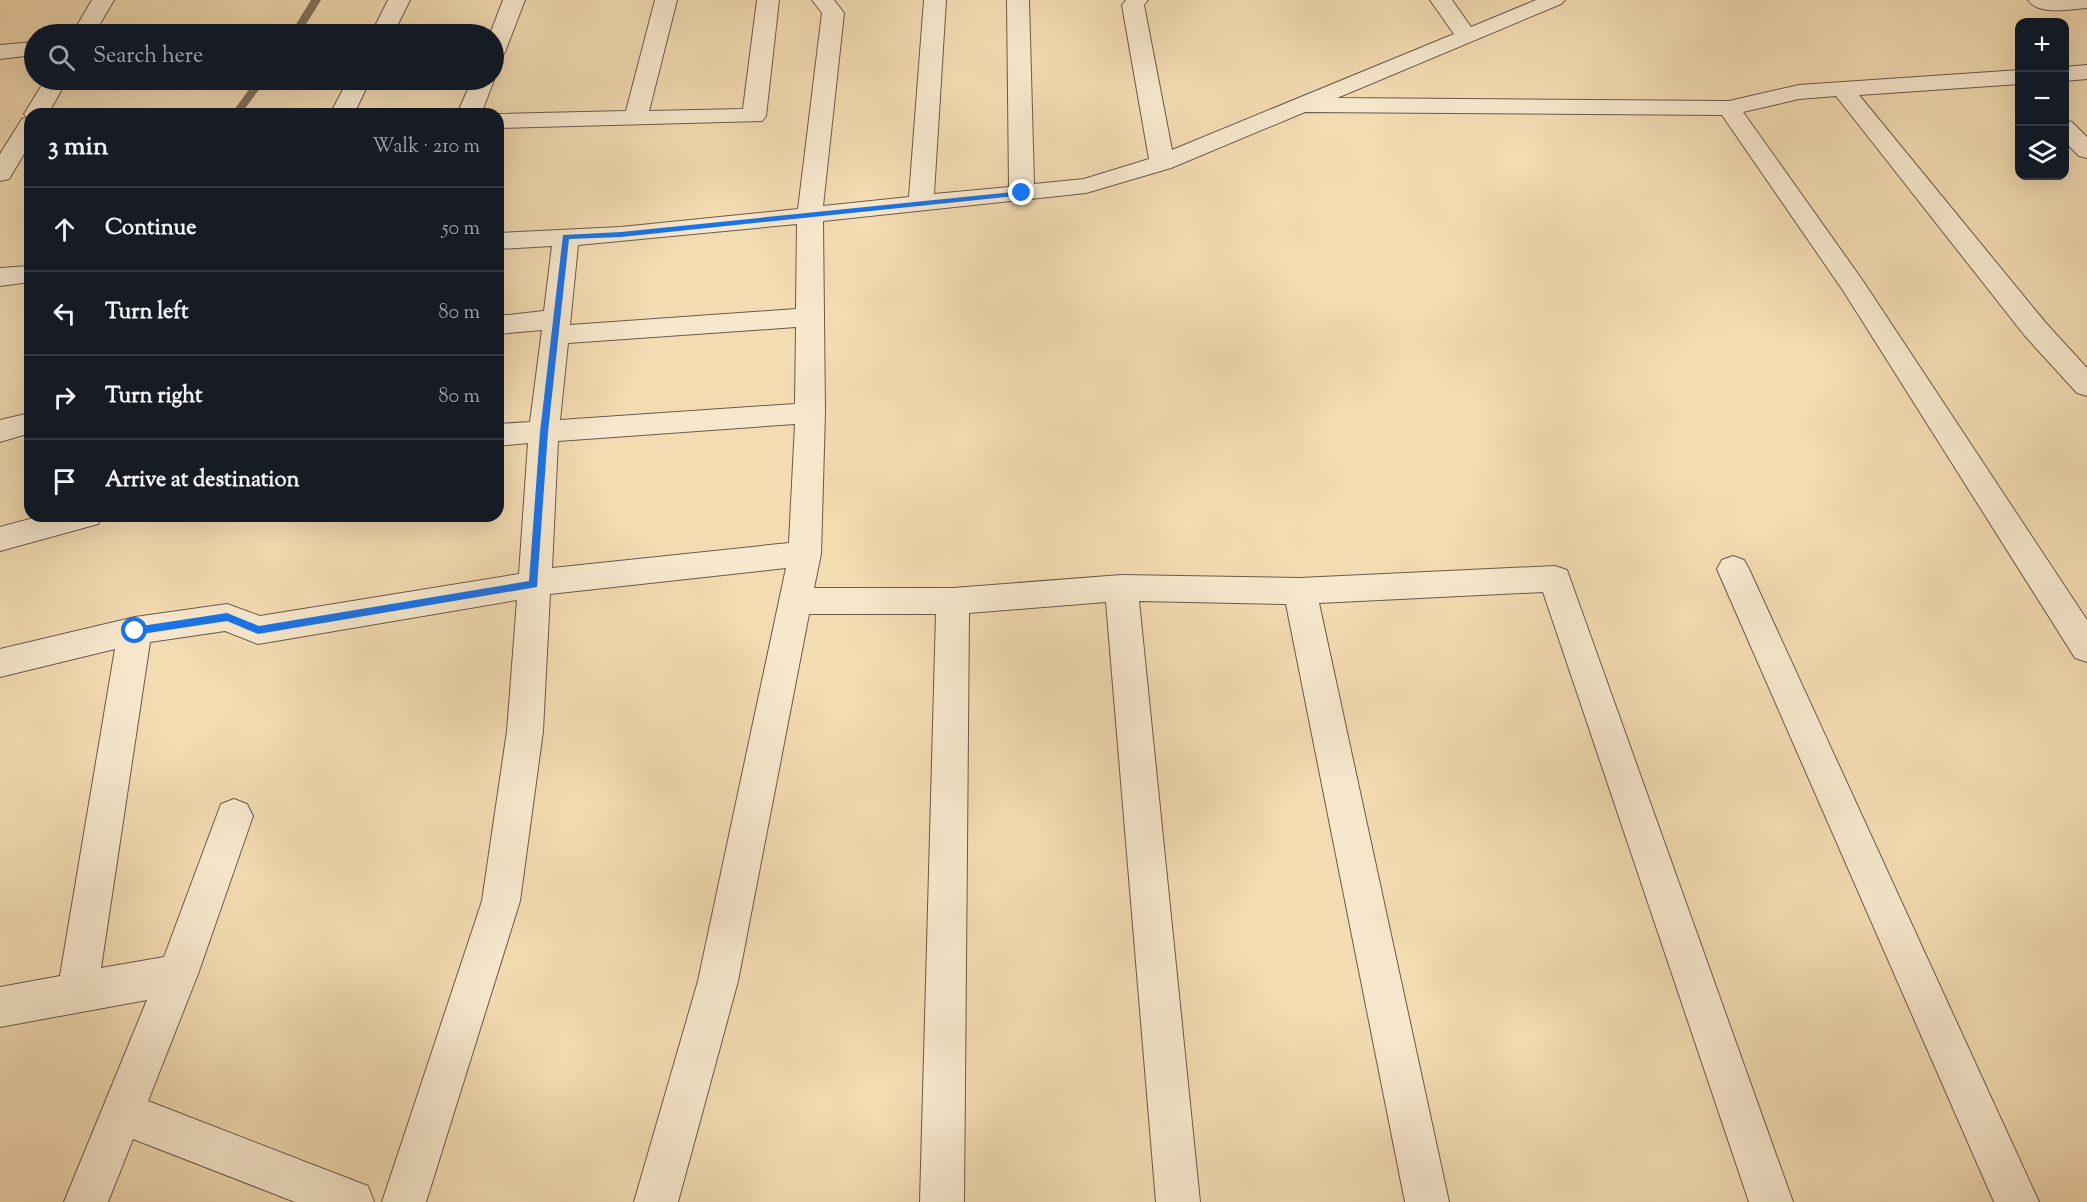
<!DOCTYPE html>
<meta charset="utf-8">
<style>
body{margin:0;font-family:"Sorts Mill Goudy",serif;background:#20242c;color:#f1f3f6}
.controls{position:absolute;right:18px;top:18px;display:grid;overflow:hidden;border-radius:12px;box-shadow:0 6px 24px #0002}
.controls button{width:54px;height:54px;display:grid;place-items:center;padding:0;border:0;border-bottom:2px solid #363941;background:#171b24;color:#f1f3f6;font:30px sans-serif}
.stop{position:absolute;width:18px;height:18px;margin:-14px;border:4px solid #1a73e8;border-radius:50%;background:#fff}
.stop.end{background:#1a73e8;border-color:#fff;box-shadow:0 2px 6px #0008}
.list{margin:0;padding:0;list-style:none}
h2{display:flex;justify-content:space-between;align-items:center;height:78px;margin:0;padding:0 24px;font-size:26px}
h2 small{font-size:20px;font-weight:400;color:#9ea1a6}
.list li{display:grid;grid-template-columns:39px 1fr auto;gap:18px;align-items:center;box-sizing:border-box;height:84px;padding:0 24px;border-top:2px solid #363941}
.list b{display:block;font-size:22px;white-space:nowrap}
.list em{font-size:20px;font-style:normal;color:#9ea1a6}
.icon{flex:none;width:33px;height:33px;fill:none;stroke:currentColor;stroke-width:2;stroke-linecap:round;stroke-linejoin:round}
.map{position:relative;flex:none;width:2087px;height:1202px;overflow:hidden}
.search{position:absolute;background:#171b24;box-shadow:0 6px 24px #0002;left:24px;top:24px;width:480px;height:66px;display:flex;align-items:center;gap:15px;box-sizing:border-box;padding:0 21px;border-radius:33px;color:#9ea1a6;font-size:22px}
.panel{position:absolute;background:#171b24;box-shadow:0 6px 24px #0002;left:24px;top:108px;width:480px;height:414px;border-radius:18px}
.map>svg:first-child{display:block}
</style>
<div class="map">
<svg width="2087" height="1202" viewBox="0 0 2087 1202">
<rect width="100%" height="100%" fill="#f3dbb2"/>
<filter id="stains"><feTurbulence type="fractalNoise" baseFrequency=".00333" numOctaves="4"/><feColorMatrix values="0 0 0 0 .2 0 0 0 0 .09 0 0 0 0 .02 0 0 0 .5 -.17"/></filter>
<radialGradient id="worn" r=".72"><stop offset=".6" stop-color="#630" stop-opacity="0"/><stop offset="1" stop-color="#630" stop-opacity=".3"/></radialGradient>
<g fill="none" stroke-linecap="round" stroke-linejoin="round">
<!-- stream -->
<path fill="#85735e" fill-rule="evenodd" d="M 311,0 L 321,0 L 300,34 L 290,34 Z
M 256,80 L 266,80 L 241,114 L 231,114 Z"/>
<!-- street casing -->
<g stroke="#6a5a4a" stroke-width="2">
<path id="street" d="M 92,0 L 114,0 L 94,34 L 72,34 Z
M 388,0 L 410,0 L 393,34 L 371,34 Z
M 503,0 L 525,0 L 505,52 L 502,57 L 494,59 L 494,34 L 490,34 Z
M 655,0 L 677,0 L 649,111 L 743,109 L 757,0 L 779,0 L 766,116 L 762,121 L 498,128 L 498,114 L 626,111 Z
M 812,0 L 834,0 L 844,13 L 823,206 L 909,197 L 924,0 L 946,0 L 934,194 L 1009,187 L 1007,0 L 1029,0 L 1034,184 L 1084,179 L 1149,159 L 1122,5 L 1126,0 L 1148,0 L 1144,5 L 1172,150 L 1454,34 L 1430,0 L 1452,0 L 1471,27 L 1536,0 L 1565,0 L 1561,4 L 1337,98 L 1729,101 L 1799,85 L 2020,70 L 2020,84 L 1859,95 L 2045,322 L 2087,368 L 2087,396 L 2077,393 L 2025,336 L 1836,96 L 1799,99 L 1743,112 L 1863,281 L 2087,620 L 2087,662 L 2075,658 L 1844,292 L 1722,115 L 1305,112 L 1171,168 L 1086,193 L 823,221 L 825,413 L 821,554 L 814,588 L 953,588 L 1121,575 L 1300,578 L 1555,566 L 1567,570 L 1793,1202 L 1749,1202 L 1543,592 L 1319,603 L 1449,1202 L 1405,1202 L 1286,604 L 1139,601 L 1200,1202 L 1156,1202 L 1106,602 L 969,613 L 964,1202 L 920,1202 L 936,614 L 809,614 L 738,981 L 678,1202 L 634,1202 L 698,981 L 786,568 L 550,594 L 543,731 L 520,901 L 426,1202 L 382,1202 L 482,901 L 507,731 L 517,600 L 258,644 L 225,631 L 150,642 L 101,968 L 164,957 L 221,804 L 234,799 L 247,804 L 253,816 L 198,974 L 148,1101 L 368,1186 L 374,1202 L 295,1202 L 133,1139 L 108,1202 L 64,1202 L 147,1000 L 0,1027 L 0,987 L 60,976 L 115,649 L 0,677 L 0,649 L 135,617 L 227,604 L 260,616 L 519,574 L 528,443 L 498,446 L 498,424 L 530,422 L 542,330 L 498,334 L 498,316 L 544,311 L 552,246 L 498,249 L 498,233 L 621,227 L 798,209 L 822,13 ZM 797,224 L 796,309 L 570,325 L 578,245 ZM 796,327 L 795,404 L 560,420 L 568,343 ZM 795,424 L 789,543 L 552,568 L 558,441 Z
M 2028,0 L 2087,0 L 2087,8 C 2070,9 2039,16 2028,0 Z
M 34,42 L 34,55 L 0,59 L 0,45 Z
M 2087,65 L 2087,79 L 2064,81 L 2064,67 Z
M 494,79 L 494,80 L 481,114 L 457,114 L 472,80 Z
M 45,80 L 67,80 L 48,114 L 30,114 L 30,144 L 9,179 L 0,181 L 0,154 L 22,119 L 27,118 L 24,114 Z
M 348,80 L 370,80 L 354,114 L 330,114 Z
M 2064,120 L 2072,122 L 2087,137 L 2087,158 L 2079,156 L 2064,141 Z
M 30,266 L 30,282 L 0,286 L 0,268 Z
M 30,413 L 30,433 L 0,442 L 0,420 Z
M 41,516 L 103,516 L 98,524 L 0,551 L 0,527 Z
M 1733,556 L 1744,560 L 1749,569 L 2039,1202 L 1994,1202 L 1717,569 L 1722,560 Z"/>
</g>
<!-- street -->
<use href="#street" fill="#f7e8cd" fill-rule="evenodd"/>
</g>
<!-- route -->
<path fill="#1a73e8" d="M 1022,191 L 1024,195 L 621,237 L 569,239 L 548,432 L 537,587 L 258,634 L 227,621 L 135,635 L 130,631 L 135,627 L 227,613 L 259,626 L 529,581 L 540,432 L 563,235 L 621,232 Z"/>
<rect width="100%" height="100%" filter="url(#stains)"/>
<rect width="100%" height="100%" fill="url(#worn)"/>
</svg>
<div class="controls">
<button>+</button>
<button>−</button>
<button><svg class="icon" aria-label="layers" viewBox="0 0 24 24"><path d="M12 4l9 5-9 5-9-5zM3 14l9 5 9-5"/></svg></button>
</div>
<div class="stop" style="left:135px;top:631px"></div>
<div class="stop end" style="left:1022px;top:193px"></div>
<div class="search"><svg class="icon" aria-label="search" viewBox="0 0 24 24"><circle cx="10" cy="10" r="6"/><path d="M15 15l6 6"/></svg>Search here</div>
<section class="panel">
<h2>3 min<small>Walk · 210 m</small></h2>
<ul class="list">
<li><svg class="icon" aria-label="ahead" viewBox="0 0 24 24"><path d="M12 20V5M6 11l6-6 6 6"/></svg><div><b>Continue</b></div><em>50 m</em></li>
<li><svg class="icon" aria-label="left" viewBox="0 0 24 24"><path d="M17 20v-9H6M10 6l-5 5 5 5"/></svg><div><b>Turn left</b></div><em>80 m</em></li>
<li><svg class="icon" aria-label="right" viewBox="0 0 24 24"><path d="M7 20v-9h11M14 6l5 5-5 5"/></svg><div><b>Turn right</b></div><em>80 m</em></li>
<li><svg class="icon" aria-label="arrive" viewBox="0 0 24 24"><path d="M6 21V4h12l-3 4 3 4H6"/></svg><div><b>Arrive at destination</b></div></li>
</ul>
</section>
</div>
